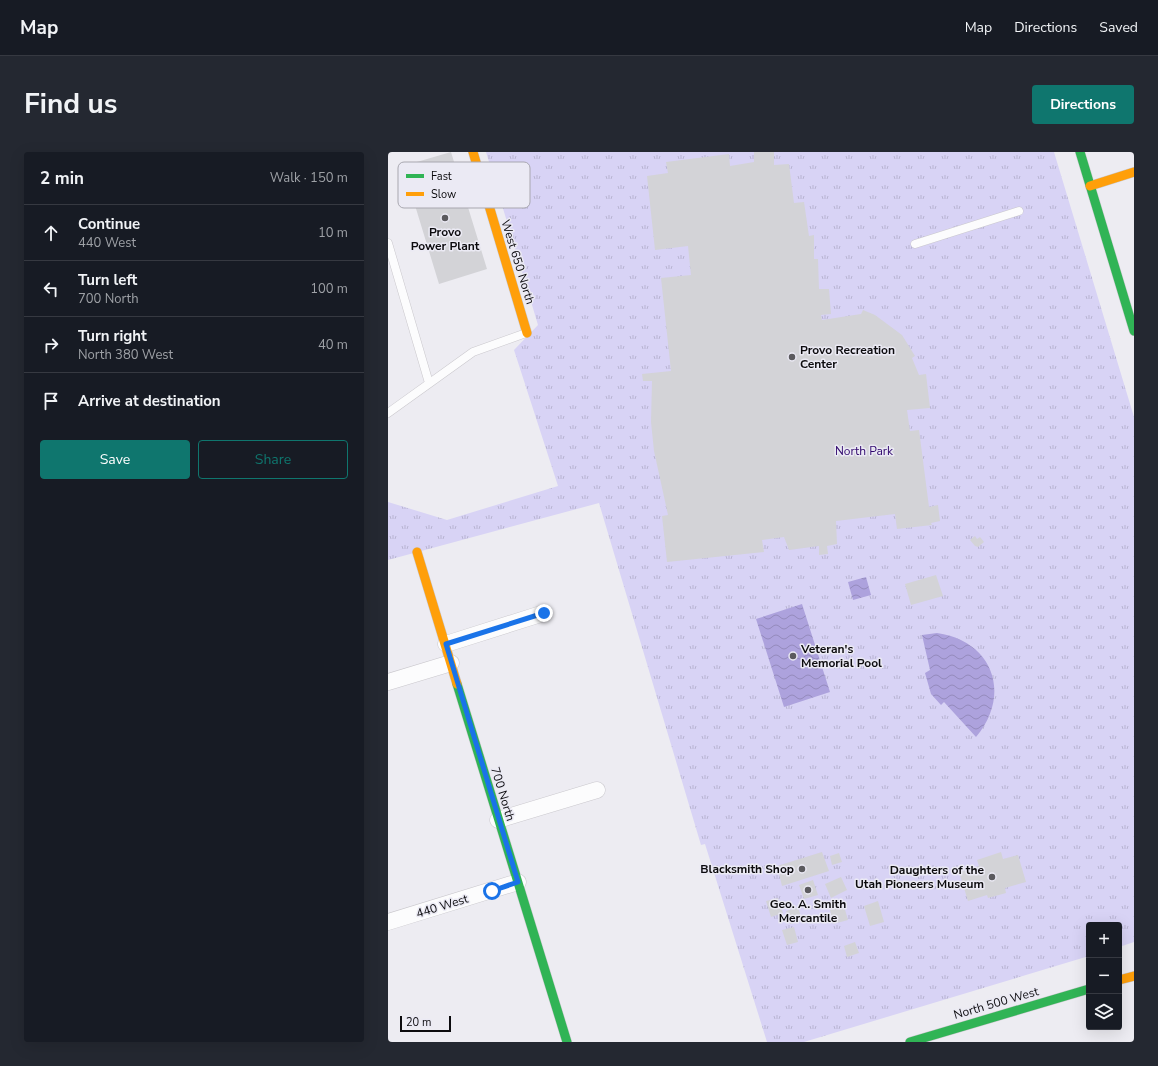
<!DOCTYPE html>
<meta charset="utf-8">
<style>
body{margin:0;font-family:"Nunito Sans",sans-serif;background:#242831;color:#f1f3f6}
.controls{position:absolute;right:12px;bottom:12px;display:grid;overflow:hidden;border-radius:4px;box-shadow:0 4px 16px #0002}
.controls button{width:36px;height:36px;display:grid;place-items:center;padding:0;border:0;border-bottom:1px solid #363941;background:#171b24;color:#f1f3f6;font:20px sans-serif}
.scale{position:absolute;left:12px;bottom:10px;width:51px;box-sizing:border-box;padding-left:4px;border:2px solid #0c0b0e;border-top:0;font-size:11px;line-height:14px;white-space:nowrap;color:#0c0b0e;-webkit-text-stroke:3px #ebeaf4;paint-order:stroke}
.stop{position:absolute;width:12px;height:12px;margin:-9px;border:3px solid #1a73e8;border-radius:50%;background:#fff}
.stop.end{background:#1a73e8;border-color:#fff;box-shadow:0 1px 4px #0008}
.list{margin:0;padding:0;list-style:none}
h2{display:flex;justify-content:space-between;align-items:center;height:52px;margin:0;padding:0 16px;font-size:17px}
h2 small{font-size:13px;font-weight:400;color:#9ea1a6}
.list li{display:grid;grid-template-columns:26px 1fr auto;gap:12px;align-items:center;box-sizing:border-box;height:56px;padding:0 16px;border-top:1px solid #363941}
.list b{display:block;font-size:15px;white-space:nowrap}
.list p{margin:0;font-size:13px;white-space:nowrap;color:#9ea1a6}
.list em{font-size:13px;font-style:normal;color:#9ea1a6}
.actions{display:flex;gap:8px;padding:12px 16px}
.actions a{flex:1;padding:9px 0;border:1px solid #0f766e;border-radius:4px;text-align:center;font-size:14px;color:#0f766e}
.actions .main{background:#0f766e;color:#fff}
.icon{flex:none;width:22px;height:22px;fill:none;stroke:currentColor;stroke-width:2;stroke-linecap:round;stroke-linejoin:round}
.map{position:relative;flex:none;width:746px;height:890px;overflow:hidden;border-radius:4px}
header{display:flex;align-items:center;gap:24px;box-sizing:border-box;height:56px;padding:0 20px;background:#171b24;border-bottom:1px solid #363941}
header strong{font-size:19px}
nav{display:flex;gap:22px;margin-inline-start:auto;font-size:14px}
.intro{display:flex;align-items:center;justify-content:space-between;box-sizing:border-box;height:96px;padding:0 24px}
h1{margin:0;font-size:28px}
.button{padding:10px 18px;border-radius:4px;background:#0f766e;color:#fff;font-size:14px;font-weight:700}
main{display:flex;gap:24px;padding:0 24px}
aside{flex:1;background:#171b24;border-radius:4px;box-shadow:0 4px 16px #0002}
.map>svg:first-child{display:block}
</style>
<header>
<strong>Map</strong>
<nav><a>Map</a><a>Directions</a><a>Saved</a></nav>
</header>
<div class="intro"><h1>Find us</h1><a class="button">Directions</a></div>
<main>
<aside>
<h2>2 min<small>Walk · 150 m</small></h2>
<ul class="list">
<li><svg class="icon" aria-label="ahead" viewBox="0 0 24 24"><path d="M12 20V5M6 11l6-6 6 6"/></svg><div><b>Continue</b><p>440 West</p></div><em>10 m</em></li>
<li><svg class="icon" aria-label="left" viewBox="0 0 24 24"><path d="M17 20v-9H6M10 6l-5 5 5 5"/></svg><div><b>Turn left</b><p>700 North</p></div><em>100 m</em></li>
<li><svg class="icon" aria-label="right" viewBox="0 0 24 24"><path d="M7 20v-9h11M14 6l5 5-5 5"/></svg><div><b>Turn right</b><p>North 380 West</p></div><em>40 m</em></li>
<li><svg class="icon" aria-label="arrive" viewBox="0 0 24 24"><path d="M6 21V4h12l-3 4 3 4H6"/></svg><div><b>Arrive at destination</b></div></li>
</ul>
<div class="actions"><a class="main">Save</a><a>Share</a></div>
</aside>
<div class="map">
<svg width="746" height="890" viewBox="0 0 746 890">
<defs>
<pattern id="park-tufts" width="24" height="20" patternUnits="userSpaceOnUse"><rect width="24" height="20" fill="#d8d3f5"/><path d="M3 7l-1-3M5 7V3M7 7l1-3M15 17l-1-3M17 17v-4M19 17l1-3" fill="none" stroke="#b8b4d1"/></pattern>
<pattern id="water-waves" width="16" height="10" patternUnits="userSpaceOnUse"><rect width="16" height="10" fill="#ada2dd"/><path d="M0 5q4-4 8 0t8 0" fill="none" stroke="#948abc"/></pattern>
</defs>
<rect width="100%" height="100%" fill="#edecf2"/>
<!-- park -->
<path fill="url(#park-tufts)" d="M 98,0 L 666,0 L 746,265 L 746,790 L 731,795 L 731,773 L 701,773 L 701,804 L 416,890 L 379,890 L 317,692 L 313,693 L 211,351 L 0,408 L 0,350 L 59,368 L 170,334 L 126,198 L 150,173 Z"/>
<!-- water -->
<path fill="url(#water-waves)" d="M 478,425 L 483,443 L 465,448 L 460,430 Z
M 414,452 L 442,540 L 396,555 L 368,467 Z
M 549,481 C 605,489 624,542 588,585 L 556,550 L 553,553 L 543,542 L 537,521 L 542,518 L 534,483 Z"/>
<!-- building -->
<path fill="#d3d3d7" d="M 63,0 L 99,117 L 51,132 L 15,14 Z
M 366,0 L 386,0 L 386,13 L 401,12 L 406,51 L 416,50 L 421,84 L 426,83 L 426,107 L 430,107 L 431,137 L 441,137 L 443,162 L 433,163 L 434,168 L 473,162 L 475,158 L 487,163 L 514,183 L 527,204 L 524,206 L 531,223 L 538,222 L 542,256 L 519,258 L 522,279 L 531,278 L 541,355 L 550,353 L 552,369 L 543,371 L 544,373 L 509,377 L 507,362 L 448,369 L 449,392 L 439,394 L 440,402 L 431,403 L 431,394 L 401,398 L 396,385 L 374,388 L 376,400 L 279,410 L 274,364 L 280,363 L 266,299 L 263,270 L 264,229 L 255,229 L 254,222 L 283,219 L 273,126 L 303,123 L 300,94 L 267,98 L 259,24 L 280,21 L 278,10 L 341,2 L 342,14 L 366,10 Z
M 587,384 L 589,387 L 592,385 L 596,390 L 590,395 L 587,394 L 582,388 Z
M 548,423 L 555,444 L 523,453 L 517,432 Z
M 434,700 L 441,719 L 394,734 L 389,714 Z
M 613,700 L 615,707 L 630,703 L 638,730 L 617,736 L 618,741 L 600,746 L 599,743 L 580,749 L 571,720 L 591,714 L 589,708 Z
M 451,701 L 454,710 L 444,713 L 442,704 Z
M 453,725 L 459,738 L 443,746 L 437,732 Z
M 425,728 L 430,743 L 416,747 L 411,733 Z
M 390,746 L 395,761 L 383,765 L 378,749 Z
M 490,749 L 496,770 L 482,774 L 476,754 Z
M 456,754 L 460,768 L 445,772 L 442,758 Z
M 410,755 L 414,768 L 402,772 L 398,759 Z
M 406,775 L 410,790 L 399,793 L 394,778 Z
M 467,790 L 471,801 L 459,805 L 456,794 Z"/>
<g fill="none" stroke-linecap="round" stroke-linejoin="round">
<!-- lane casing -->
<g stroke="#cac8cd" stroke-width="9">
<path id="lane" d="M 0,91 L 41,231
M 527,92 L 631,59
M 0,261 L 85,200 L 138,181"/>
</g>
<!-- street casing -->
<g stroke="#cac8cd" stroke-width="17">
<path id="street" d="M 58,492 L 156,461
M 0,530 L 63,511
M 110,668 L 209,638
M 0,770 L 130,730"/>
</g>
<!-- fast casing -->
<g stroke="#cac8cd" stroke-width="10">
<path id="fast" d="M 692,0 L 746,179
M 69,532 L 179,890
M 522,890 L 701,837"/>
</g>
<!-- slow casing -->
<g stroke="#cac8cd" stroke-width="10">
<path id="slow" d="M 85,0 L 139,181
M 702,34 L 746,20
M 29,400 L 69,532
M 731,828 L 746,824"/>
</g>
<!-- lane -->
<use href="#lane" stroke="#fcfcfd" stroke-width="8"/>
<!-- street -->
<use href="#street" stroke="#fcfcfd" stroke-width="16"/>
<!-- fast -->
<use href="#fast" stroke="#30b455" stroke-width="9"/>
<!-- slow -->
<use href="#slow" stroke="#ff9f0a" stroke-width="9"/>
</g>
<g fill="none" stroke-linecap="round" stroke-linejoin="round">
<!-- route -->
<path stroke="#1a73e8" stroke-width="5" d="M 104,739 L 130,730 L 58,492 L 156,461"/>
</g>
<!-- markers -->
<g fill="#5b5a5e" stroke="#ebeaf4" stroke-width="1.5">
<circle cx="57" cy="66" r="4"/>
<circle cx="404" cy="205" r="4"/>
<circle cx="405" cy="504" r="4"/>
<circle cx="414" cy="717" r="4"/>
<circle cx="604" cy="725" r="4"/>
<circle cx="420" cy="738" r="4"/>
</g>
<g text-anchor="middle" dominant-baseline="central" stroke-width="3" stroke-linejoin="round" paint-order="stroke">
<!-- poi labels -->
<g font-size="12" font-weight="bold" fill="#0c0b0e" stroke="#ebeaf4">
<text x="57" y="80">Provo<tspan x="57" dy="14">Power Plant</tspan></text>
<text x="412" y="198" text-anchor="start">Provo Recreation<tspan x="412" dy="14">Center</tspan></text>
<text x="413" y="497" text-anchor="start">Veteran's<tspan x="413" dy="14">Memorial Pool</tspan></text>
<text x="406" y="717" text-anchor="end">Blacksmith Shop</text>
<text x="596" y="718" text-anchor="end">Daughters of the<tspan x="596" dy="14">Utah Pioneers Museum</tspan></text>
<text x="420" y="752">Geo. A. Smith<tspan x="420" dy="14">Mercantile</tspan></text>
</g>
<!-- street labels -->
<g font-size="12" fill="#0c0b0e" stroke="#ebeaf4">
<text transform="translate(130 110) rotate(73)">West 650 North</text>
<text transform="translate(115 642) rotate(73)">700 North</text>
<text transform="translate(54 754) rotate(-17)">440 West</text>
<text transform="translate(608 851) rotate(-16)">North 500 West</text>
</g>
<!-- park labels -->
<g font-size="12" fill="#2f066c" stroke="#ebeaf4">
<text x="476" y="299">North Park</text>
</g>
</g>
<!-- legend -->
<rect x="10" y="10" width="132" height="46" rx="6" fill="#ebeaf4" stroke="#a8a7af" stroke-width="1"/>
<rect x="18" y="22" width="18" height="4" fill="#30b455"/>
<rect x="18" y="40" width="18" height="4" fill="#ff9f0a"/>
<g font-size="11" fill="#0c0b0e">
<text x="43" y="28">Fast</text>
<text x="43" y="46">Slow</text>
</g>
</svg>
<div class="controls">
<button>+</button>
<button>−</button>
<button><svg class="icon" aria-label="layers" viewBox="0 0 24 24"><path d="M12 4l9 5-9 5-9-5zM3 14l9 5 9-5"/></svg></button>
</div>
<div class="scale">20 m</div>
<div class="stop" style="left:104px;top:739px"></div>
<div class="stop end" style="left:156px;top:461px"></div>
</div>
</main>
